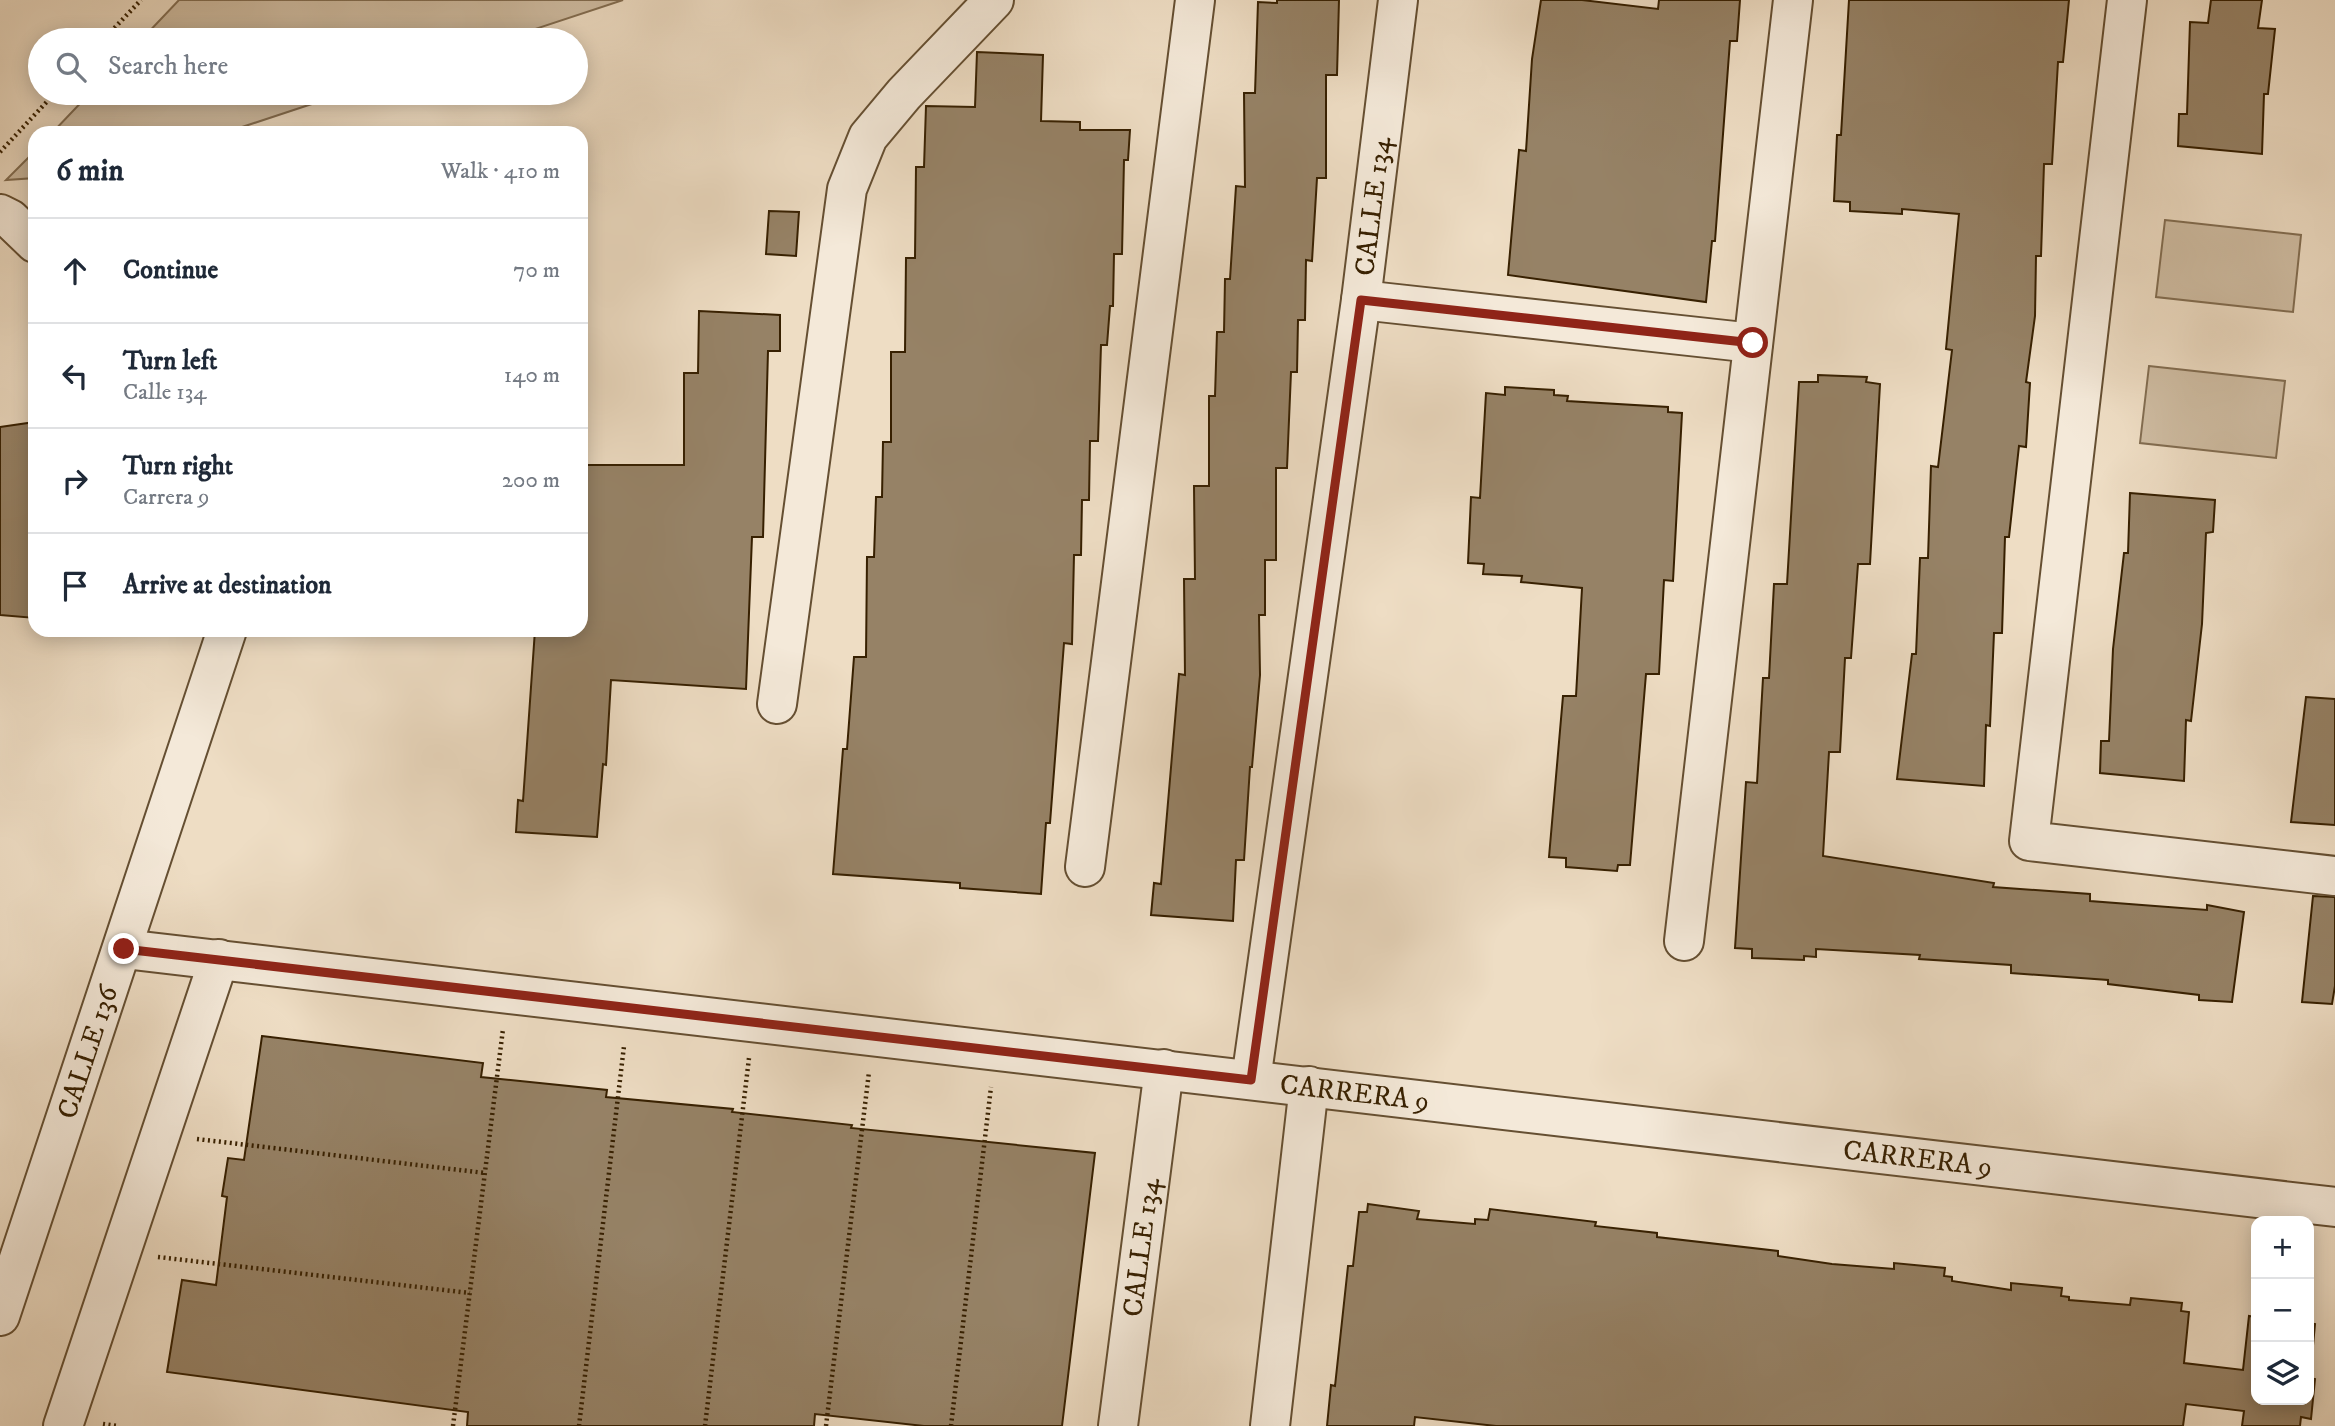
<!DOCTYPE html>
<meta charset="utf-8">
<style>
body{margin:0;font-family:"IM FELL DW Pica",serif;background:#f2f2f3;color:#1f2937}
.controls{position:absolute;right:21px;bottom:21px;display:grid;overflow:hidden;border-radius:14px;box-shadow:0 4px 18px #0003}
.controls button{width:63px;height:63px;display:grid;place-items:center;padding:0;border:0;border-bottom:2px solid #e0e1e3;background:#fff;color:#1f2937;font:35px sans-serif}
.stop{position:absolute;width:21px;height:21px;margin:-16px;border:5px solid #8f2418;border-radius:50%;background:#fff}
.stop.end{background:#8f2418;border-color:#fff;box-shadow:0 2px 7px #0008}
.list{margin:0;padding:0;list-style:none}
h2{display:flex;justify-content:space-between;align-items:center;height:91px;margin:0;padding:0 28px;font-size:30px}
h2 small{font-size:23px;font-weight:400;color:#747a83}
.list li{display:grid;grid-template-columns:46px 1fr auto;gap:21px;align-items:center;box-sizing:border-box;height:105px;padding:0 28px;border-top:2px solid #e0e1e3}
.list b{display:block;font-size:26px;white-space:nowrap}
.list p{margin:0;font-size:23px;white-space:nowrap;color:#747a83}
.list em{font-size:23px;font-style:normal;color:#747a83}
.icon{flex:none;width:38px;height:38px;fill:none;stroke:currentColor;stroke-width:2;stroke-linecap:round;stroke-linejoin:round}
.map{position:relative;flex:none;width:2335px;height:1426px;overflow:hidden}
.search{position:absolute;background:#fff;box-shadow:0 4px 18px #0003;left:28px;top:28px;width:560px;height:77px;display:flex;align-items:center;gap:18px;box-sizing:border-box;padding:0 24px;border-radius:38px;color:#747a83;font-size:26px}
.panel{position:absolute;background:#fff;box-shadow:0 4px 18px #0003;left:28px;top:126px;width:560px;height:511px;border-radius:21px}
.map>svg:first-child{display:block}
</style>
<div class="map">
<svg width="2335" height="1426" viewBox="0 0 2335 1426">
<rect width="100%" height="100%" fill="#eeddc4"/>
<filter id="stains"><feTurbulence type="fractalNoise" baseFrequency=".00286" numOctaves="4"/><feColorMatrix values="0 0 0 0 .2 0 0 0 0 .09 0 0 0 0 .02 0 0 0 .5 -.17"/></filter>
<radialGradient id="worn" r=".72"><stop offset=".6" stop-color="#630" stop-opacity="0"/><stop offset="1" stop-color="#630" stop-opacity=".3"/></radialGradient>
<!-- green -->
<path fill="#cfbda3" stroke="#836e52" stroke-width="2" d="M 179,0 L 623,0 L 502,40 L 141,40 Z
M 90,93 L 345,93 L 224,133 L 52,133 Z
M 35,151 L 35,178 L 6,180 Z
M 2165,220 L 2301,235 L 2293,312 L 2156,297 Z
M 2149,366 L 2285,381 L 2276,458 L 2140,443 Z"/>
<!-- building -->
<path fill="#968266" stroke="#372001" stroke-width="2" d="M 1277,0 L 1339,0 L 1337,75 L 1326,75 L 1326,178 L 1317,178 L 1312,261 L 1306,260 L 1305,320 L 1298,320 L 1297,372 L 1291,372 L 1287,468 L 1276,468 L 1276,560 L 1265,560 L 1265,615 L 1259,615 L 1260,675 L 1252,767 L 1250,767 L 1244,860 L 1236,860 L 1233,921 L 1151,915 L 1154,883 L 1161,884 L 1179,674 L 1185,675 L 1184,579 L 1195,579 L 1194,486 L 1209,486 L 1209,396 L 1215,396 L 1217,332 L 1224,332 L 1225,279 L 1230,279 L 1236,186 L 1245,187 L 1244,93 L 1255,93 L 1258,2 L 1277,3 Z
M 1541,0 L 1582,0 L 1658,9 L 1659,0 L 1740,0 L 1737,41 L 1730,41 L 1715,241 L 1712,241 L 1706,302 L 1508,275 L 1519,150 L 1526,151 L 1532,59 Z
M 1849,0 L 2069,0 L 2063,62 L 2058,62 L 2052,164 L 2044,164 L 2041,256 L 2036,256 L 2035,316 L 2026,382 L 2030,383 L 2026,447 L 2019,446 L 2009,537 L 2005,537 L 2002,633 L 1994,633 L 1990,726 L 1986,725 L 1984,786 L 1897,779 L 1912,654 L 1916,654 L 1920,558 L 1928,558 L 1931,466 L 1938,467 L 1952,350 L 1946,349 L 1959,214 L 1902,209 L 1902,214 L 1850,211 L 1850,202 L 1834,201 L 1837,135 L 1841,135 Z
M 2211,0 L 2262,0 L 2258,28 L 2275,29 L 2268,94 L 2264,94 L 2262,154 L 2178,146 L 2179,114 L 2187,114 L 2190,22 L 2208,23 Z
M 977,52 L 1043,55 L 1041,121 L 1080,122 L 1080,130 L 1130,130 L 1128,160 L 1124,160 L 1122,254 L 1114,254 L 1113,306 L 1110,306 L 1107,345 L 1101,345 L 1098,441 L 1090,441 L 1089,500 L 1082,500 L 1081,555 L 1074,555 L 1072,644 L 1064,643 L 1050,823 L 1046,823 L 1041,894 L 960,888 L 960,883 L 833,874 L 843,749 L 847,749 L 854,657 L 866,657 L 867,557 L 874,557 L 876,497 L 882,497 L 883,442 L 891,442 L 891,352 L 905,352 L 906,258 L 915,258 L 916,167 L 924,167 L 926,106 L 975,107 Z
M 769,211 L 799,212 L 796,256 L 766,254 Z
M 699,311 L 780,315 L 780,351 L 768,351 L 763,537 L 752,537 L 746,689 L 611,680 L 606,765 L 603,764 L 597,837 L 516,832 L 518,800 L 523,801 L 535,630 L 581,630 L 581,465 L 684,465 L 684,373 L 698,373 Z
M 1818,375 L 1867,377 L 1866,382 L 1880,384 L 1870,564 L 1858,564 L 1851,658 L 1845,658 L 1840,752 L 1829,752 L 1823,856 L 1994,883 L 1993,887 L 2090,894 L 2090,901 L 2207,910 L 2207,905 L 2244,912 L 2232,1002 L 2199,1000 L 2199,995 L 2108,984 L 2108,980 L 2011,973 L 2011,965 L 1919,959 L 1920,955 L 1816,949 L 1816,957 L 1804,956 L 1804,960 L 1752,958 L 1752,949 L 1735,948 L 1746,782 L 1757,783 L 1763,678 L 1769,678 L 1774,584 L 1787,584 L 1799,382 L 1818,382 Z
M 1505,387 L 1554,390 L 1554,395 L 1568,396 L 1567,401 L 1668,407 L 1668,412 L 1682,413 L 1673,581 L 1664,580 L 1659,674 L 1646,674 L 1630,865 L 1618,865 L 1617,871 L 1566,867 L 1566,858 L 1549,857 L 1563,696 L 1576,696 L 1582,588 L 1521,582 L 1522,576 L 1483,574 L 1484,564 L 1468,563 L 1471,497 L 1480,498 L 1486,393 L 1505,395 Z
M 35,422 L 35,618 L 0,615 L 0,427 Z
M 2130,493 L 2215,500 L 2213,532 L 2206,533 L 2202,624 L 2191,721 L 2186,720 L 2184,781 L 2100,773 L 2101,741 L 2109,741 L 2113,649 L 2124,553 L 2128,553 Z
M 2306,697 L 2335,699 L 2335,825 L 2291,822 Z
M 2313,896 L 2335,897 L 2335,986 L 2332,1004 L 2302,1002 Z
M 262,1036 L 483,1063 L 481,1077 L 607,1090 L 606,1097 L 733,1109 L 732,1112 L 852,1125 L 851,1128 L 1095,1153 L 1062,1426 L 924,1426 L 815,1414 L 814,1426 L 467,1426 L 468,1412 L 167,1372 L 182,1280 L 216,1285 L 227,1197 L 222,1196 L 228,1158 L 244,1160 Z
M 1368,1204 L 1419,1211 L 1417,1219 L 1475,1224 L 1475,1219 L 1488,1220 L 1490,1209 L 1596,1222 L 1595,1226 L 1657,1233 L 1657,1237 L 1778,1251 L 1778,1256 L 1832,1264 L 1894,1269 L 1894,1263 L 1945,1268 L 1944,1276 L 1952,1277 L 1952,1281 L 2011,1290 L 2011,1283 L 2062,1288 L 2061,1296 L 2069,1297 L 2069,1300 L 2130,1305 L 2131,1298 L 2182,1303 L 2181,1311 L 2189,1312 L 2184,1363 L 2243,1370 L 2249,1316 L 2256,1317 L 2256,1400 L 2309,1400 L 2309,1323 L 2315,1324 L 2310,1378 L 2315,1379 L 2311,1419 L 2301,1417 L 2300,1426 L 2242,1426 L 2244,1411 L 2186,1404 L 2183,1426 L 1496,1426 L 1415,1417 L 1414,1426 L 1327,1426 L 1331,1385 L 1335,1386 L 1348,1266 L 1353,1266 L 1359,1212 L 1367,1212 Z"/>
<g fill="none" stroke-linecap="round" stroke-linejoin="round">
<!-- minor casing -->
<g stroke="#654f32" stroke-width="42">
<g id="minor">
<path d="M 2127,0 L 2029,841 L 2335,876"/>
<path d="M 0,214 L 10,219 L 35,243"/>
<path d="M 1361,300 L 1753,343"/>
<path d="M 777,704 L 847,189 L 868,137 L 904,94 L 994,0"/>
<path d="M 1085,867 L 1195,0"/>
<path d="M 1684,941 L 1793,0"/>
<path id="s1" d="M 124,949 L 2335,1207"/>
<path id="s2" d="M 1251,1080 L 1361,300 L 1398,0"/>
<path id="s3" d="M 0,1316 L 227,630"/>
<path d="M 63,1426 L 219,959"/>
<path id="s4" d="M 1118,1426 L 1164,1069"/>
<path d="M 1270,1426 L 1309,1086"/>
</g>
</g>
<!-- path -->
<path stroke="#372001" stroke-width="4.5" stroke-dasharray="2 3.5" stroke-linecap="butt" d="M 103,40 L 141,0
M 0,152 L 55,93
M 197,1139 L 485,1173
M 158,1257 L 470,1293
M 103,1424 L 117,1426
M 453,1426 L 503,1029
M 579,1426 L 624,1046
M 705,1426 L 749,1058
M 826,1426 L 869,1072
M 951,1426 L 991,1087"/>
<!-- minor -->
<use href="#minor" stroke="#f4e9d9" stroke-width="38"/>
</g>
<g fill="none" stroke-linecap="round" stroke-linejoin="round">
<!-- route -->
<path stroke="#8f2418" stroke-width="9" d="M 124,949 L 1251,1080 L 1361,300 L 1753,343"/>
</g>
<g text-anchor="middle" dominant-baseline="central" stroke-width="5" stroke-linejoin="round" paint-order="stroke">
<!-- street labels -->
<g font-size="28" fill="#372001" stroke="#f4e9d9">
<text stroke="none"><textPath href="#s2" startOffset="882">CALLE 134</textPath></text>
<text stroke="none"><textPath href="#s3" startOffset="278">CALLE 136</textPath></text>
<text stroke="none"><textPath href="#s1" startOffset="1239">CARRERA 9</textPath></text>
<text stroke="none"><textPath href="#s1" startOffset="1806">CARRERA 9</textPath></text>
<text stroke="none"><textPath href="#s4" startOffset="180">CALLE 134</textPath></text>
</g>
</g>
<rect width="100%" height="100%" filter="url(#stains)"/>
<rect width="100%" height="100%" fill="url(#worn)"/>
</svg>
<div class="controls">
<button>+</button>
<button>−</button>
<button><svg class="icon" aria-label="layers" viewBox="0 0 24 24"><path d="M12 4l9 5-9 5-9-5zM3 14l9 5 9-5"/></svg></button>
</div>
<div class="stop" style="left:1753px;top:343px"></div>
<div class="stop end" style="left:124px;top:949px"></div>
<div class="search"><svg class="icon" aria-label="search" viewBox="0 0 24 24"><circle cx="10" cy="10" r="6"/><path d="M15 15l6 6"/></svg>Search here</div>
<section class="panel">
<h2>6 min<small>Walk · 410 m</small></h2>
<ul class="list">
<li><svg class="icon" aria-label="ahead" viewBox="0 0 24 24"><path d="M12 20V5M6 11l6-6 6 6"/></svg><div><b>Continue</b></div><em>70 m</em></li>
<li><svg class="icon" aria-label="left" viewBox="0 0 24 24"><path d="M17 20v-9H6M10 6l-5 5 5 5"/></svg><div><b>Turn left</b><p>Calle 134</p></div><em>140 m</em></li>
<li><svg class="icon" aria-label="right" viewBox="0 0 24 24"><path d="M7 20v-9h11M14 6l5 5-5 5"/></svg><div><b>Turn right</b><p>Carrera 9</p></div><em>200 m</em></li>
<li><svg class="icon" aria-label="arrive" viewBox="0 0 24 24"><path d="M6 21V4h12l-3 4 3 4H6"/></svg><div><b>Arrive at destination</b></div></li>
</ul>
</section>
</div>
